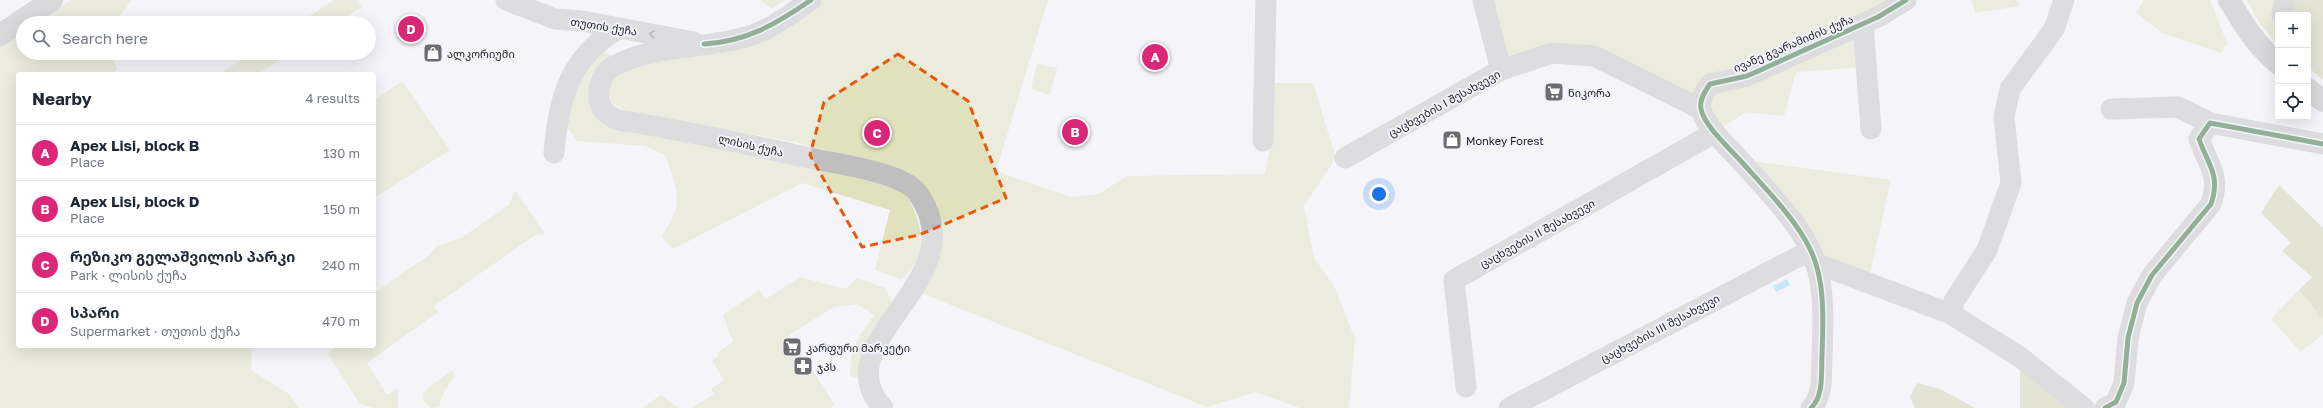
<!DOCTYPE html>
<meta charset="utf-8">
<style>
body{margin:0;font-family:"Golos Text","Noto Sans Georgian",sans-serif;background:#f2f2f3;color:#1f2937}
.controls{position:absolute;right:12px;top:12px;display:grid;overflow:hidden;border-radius:4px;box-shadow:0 4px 16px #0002}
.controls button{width:36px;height:36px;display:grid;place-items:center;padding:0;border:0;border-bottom:1px solid #e0e1e3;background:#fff;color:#1f2937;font:20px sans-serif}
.you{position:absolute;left:1379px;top:194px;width:14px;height:14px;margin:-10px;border:3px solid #fff;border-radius:50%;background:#1a73e8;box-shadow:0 0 0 6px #1a73e833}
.badge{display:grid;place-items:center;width:26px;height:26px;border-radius:50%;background:#db2777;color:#fff;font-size:13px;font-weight:700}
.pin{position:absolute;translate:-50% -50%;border:2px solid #fff;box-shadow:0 1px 4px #0006}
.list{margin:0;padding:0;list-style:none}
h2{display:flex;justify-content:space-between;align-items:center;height:52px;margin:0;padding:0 16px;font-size:17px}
h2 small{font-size:13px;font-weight:400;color:#747a83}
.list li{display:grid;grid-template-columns:26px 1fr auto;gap:12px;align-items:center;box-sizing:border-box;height:56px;padding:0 16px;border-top:1px solid #e0e1e3}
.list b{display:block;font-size:15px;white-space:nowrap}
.list p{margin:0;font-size:13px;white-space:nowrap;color:#747a83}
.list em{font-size:13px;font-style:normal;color:#747a83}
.icon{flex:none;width:22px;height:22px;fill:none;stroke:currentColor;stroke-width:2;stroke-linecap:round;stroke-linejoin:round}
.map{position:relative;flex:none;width:2323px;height:408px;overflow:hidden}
.search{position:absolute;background:#fff;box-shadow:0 4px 16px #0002;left:16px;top:16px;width:360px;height:44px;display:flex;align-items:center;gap:10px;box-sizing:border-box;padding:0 14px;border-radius:22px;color:#747a83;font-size:15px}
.panel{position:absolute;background:#fff;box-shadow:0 4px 16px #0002;left:16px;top:72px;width:360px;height:276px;border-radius:4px}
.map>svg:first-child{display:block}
</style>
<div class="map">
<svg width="2323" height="408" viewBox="0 0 2323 408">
<rect width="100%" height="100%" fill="#f4f4f9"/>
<!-- green -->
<path fill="#e0e2bd" d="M 71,0 L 132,0 L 114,23 L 35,23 Z
M 334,0 L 358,0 L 363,6 L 336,23 L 299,23 Z
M 760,0 L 785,0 L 772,9 Z
M 824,0 L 1048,0 L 996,171 L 1071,197 L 1099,194 L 1127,176 L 1265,174 L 1271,144 L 1272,83 L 1313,83 L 1336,158 L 1304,206 L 1314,258 L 1334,286 L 1355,339 L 1349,408 L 1300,408 L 1255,392 L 1207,407 L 921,293 L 942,241 L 943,222 L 921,185 L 891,167 L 794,142 L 627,112 L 611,102 L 607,88 L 622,70 L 769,36 Z
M 1483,0 L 1906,0 L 1863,24 L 1866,67 L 1796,72 L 1784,116 L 1746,112 L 1714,133 L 1701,109 L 1594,56 L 1501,70 Z
M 1972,0 L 2017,0 L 2019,6 L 1975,13 Z
M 2144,0 L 2210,0 L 2227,43 L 2221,53 L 2162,33 L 2136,13 Z
M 2247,0 L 2282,0 L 2277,44 L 2260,24 Z
M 23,30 L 23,53 L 112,53 L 117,70 L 108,74 L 18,74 L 18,346 L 252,346 L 251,370 L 289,394 L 299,408 L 0,408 L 0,45 Z
M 601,51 L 615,57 L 593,73 L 590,94 L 598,117 L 803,160 L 904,190 C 916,210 927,236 917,260 C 914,267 907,273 902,280 L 875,270 L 890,210 L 802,183 L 673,249 L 661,236 C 685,205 678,189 665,155 L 645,146 L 577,141 L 567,127 L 567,92 Z
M 252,53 L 286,53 L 287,55 L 258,74 L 219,74 Z
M 1037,64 L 1057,68 L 1050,95 L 1031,89 Z
M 402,81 L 450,150 L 374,198 L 374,100 Z
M 1739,159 L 1891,180 L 1868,283 L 1815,263 Z
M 515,190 L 545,234 L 535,235 L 434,306 L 438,312 L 367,363 L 387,395 L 398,388 L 398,408 L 375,408 L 360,404 L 328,354 L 336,346 L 374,346 L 374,293 L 428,256 L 437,246 L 461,238 L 509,205 Z
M 800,277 L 845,289 L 857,278 L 885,288 L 893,304 L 860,378 L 850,376 C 850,345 858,339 874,315 L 857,304 L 834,307 L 789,335 L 835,405 L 830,408 L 692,408 L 714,394 L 711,389 L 724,380 L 712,361 L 719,356 L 718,352 L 733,342 L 723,315 L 759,290 L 766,299 Z
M 2299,290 L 2323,319 L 2323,334 L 2301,352 L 2271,319 Z
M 452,370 L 455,376 L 443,393 L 439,407 L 431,408 L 424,402 L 423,394 L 429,387 Z
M 661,395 L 678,408 L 642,408 Z"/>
<!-- forest -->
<path fill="#cfd0a6" d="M 2293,0 L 2323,0 L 2323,80 L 2308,67 L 2308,15 L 2289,15 Z
M 2279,185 L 2323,228 L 2323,319 L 2299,290 L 2312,277 L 2282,251 L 2291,243 L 2261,213 Z
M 2020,357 L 2084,408 L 2020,408 Z
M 1917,383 L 1940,389 L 1975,408 L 1915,408 L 1910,397 Z"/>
<!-- water -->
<path fill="#96daf3" d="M 1787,279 L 1790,285 L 1776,292 L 1773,286 Z"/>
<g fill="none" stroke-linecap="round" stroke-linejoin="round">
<!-- minor -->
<path stroke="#c0bfbf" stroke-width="21" d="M 506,0 L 555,19 L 582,21 L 694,42
M 811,0 C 794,12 777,25 758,33 C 714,50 653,43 612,67 C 600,75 595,96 602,108 C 608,118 619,121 631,122 C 693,132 753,146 815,159 C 839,164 887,171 907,184 C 911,186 917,191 919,195 C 978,281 821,341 883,408
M 1483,0 L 1501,70
M 2282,15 L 2285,0
M 1863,24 L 1871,129
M 2111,109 L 2178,107 L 2210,123
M 1263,141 L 1266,0
M 554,153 C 559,99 568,57 620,28
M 1345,158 L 1501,70 L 1552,53 L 1594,56 L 1701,109
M 1815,263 L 1951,314 L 2020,357 L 2084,408
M 1951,314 L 1954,301 L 1987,250 L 2011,183 L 2004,117 L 2010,89 L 2054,29 L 2064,0
M 1466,387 L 1454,280 L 1714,133
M 1509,408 L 1811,250
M 1811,408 C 1824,396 1821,373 1822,357 C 1823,322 1826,281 1810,249 C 1796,219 1762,185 1739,159 C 1728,147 1704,125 1701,109 C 1699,100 1705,91 1710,84 L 1747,76 L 1878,17 L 1906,0
M 2105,408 L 2116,402 L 2124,383 L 2128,338 L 2137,303 L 2152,275 L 2211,204 C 2221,175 2208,165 2199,139 L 2210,123 L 2323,144"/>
<!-- major -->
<path stroke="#b9b8b8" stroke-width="22" d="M 2229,0 C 2245,27 2254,42 2278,64
M 0,35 L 52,0
M 2308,89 L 2323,101"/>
<!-- cycleway casing -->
<g stroke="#f1f2fc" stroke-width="8">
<path id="cycleway" d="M 704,44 C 746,42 778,23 811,0
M 1811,408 C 1824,396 1821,373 1822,357 C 1823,322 1826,281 1810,249 C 1796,219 1762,185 1739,159 C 1728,147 1704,125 1701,109 C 1699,100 1705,91 1710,84 L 1747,76 L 1878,17 L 1906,0
M 2105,408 L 2116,402 L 2124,383 L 2128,338 L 2137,303 L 2152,275 L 2211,204 C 2221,175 2208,165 2199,139 L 2210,123 L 2323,144"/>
</g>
<!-- cycleway -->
<use href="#cycleway" stroke="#1b5e20" stroke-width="5"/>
</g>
<!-- one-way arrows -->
<defs><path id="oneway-chevron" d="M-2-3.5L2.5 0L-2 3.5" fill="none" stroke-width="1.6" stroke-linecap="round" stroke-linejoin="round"/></defs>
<use stroke="#727274" href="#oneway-chevron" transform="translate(652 34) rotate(-170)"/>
<!-- marked area -->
<path d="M0 0H2323V408H0ZM 898,54 L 968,101 L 1006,198 L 919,235 L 862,247 L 810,155 L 824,102 Z" fill="#f4f4f9" fill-opacity=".55" fill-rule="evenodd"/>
<path fill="none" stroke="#e8590c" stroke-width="3" stroke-dasharray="8 5" stroke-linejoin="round" d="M 898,54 L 968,101 L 1006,198 L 919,235 L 862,247 L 810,155 L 824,102 Z"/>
<!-- icons -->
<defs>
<g id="shop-square" transform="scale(1)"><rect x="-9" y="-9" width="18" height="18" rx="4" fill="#6d6d71" stroke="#f1f2fc"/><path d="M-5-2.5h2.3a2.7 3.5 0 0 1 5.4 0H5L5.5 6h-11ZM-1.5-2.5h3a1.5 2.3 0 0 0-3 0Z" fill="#fff"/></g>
<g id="supermarket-square" transform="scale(1)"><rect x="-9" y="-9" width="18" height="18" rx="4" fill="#6d6d71" stroke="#f1f2fc"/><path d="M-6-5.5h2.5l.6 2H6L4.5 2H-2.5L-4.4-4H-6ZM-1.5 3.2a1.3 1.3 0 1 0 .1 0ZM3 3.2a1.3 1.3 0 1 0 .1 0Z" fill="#fff"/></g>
<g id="pharmacy-square" transform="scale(1)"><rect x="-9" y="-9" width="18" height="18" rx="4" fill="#6d6d71" stroke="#f1f2fc"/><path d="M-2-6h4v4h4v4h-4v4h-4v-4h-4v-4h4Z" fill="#fff"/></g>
</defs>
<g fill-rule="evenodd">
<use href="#shop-square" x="433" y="53"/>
<use href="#supermarket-square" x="1554" y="92"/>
<use href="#shop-square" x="1452" y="140"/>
<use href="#supermarket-square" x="792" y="347"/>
<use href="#pharmacy-square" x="803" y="366"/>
</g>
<g text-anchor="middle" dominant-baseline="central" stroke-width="4" stroke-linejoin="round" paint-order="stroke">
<!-- street labels -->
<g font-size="11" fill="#242428" stroke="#f1f2fc">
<text transform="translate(604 26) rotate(9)">თუთის ქუჩა</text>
<text transform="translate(1793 43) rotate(-23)">ივანე გვარამიძის ქუჩა</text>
<text transform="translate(1444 103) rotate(-29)">ცაცხვების I შესახვევი</text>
<text transform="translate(751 145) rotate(13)">ლისის ქუჩა</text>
<text transform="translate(1537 233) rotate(-29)">ცაცხვების II შესახვევი</text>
<text transform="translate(1660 328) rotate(-28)">ცაცხვების III შესახვევი</text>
</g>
<!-- poi labels -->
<g font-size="11" fill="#242428" stroke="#f1f2fc" text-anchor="start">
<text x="447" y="53">ალკორიუმი</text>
<text x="1568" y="92">ნიკორა</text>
<text x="1466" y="140">Monkey Forest</text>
<text x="806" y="347">კარფური მარკეტი</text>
<text x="817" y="366">ჯპს</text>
</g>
</g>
</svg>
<div class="controls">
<button>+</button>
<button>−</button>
<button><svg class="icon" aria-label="locate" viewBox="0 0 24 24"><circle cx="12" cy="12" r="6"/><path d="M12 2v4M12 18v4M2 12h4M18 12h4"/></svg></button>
</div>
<div class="you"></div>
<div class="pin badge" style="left:1155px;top:57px">A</div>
<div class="pin badge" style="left:1075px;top:132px">B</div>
<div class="pin badge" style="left:877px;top:133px">C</div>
<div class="pin badge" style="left:411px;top:29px">D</div>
<div class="search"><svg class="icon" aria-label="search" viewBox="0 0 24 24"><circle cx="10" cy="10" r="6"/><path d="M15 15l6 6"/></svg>Search here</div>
<section class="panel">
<h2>Nearby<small>4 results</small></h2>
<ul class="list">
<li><span class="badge">A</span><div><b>Apex Lisi, block B</b><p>Place</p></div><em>130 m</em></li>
<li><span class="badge">B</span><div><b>Apex Lisi, block D</b><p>Place</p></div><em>150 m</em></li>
<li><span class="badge">C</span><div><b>რეზიკო გელაშვილის პარკი</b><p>Park · ლისის ქუჩა</p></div><em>240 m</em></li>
<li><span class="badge">D</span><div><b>სპარი</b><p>Supermarket · თუთის ქუჩა</p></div><em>470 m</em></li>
</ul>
</section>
</div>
